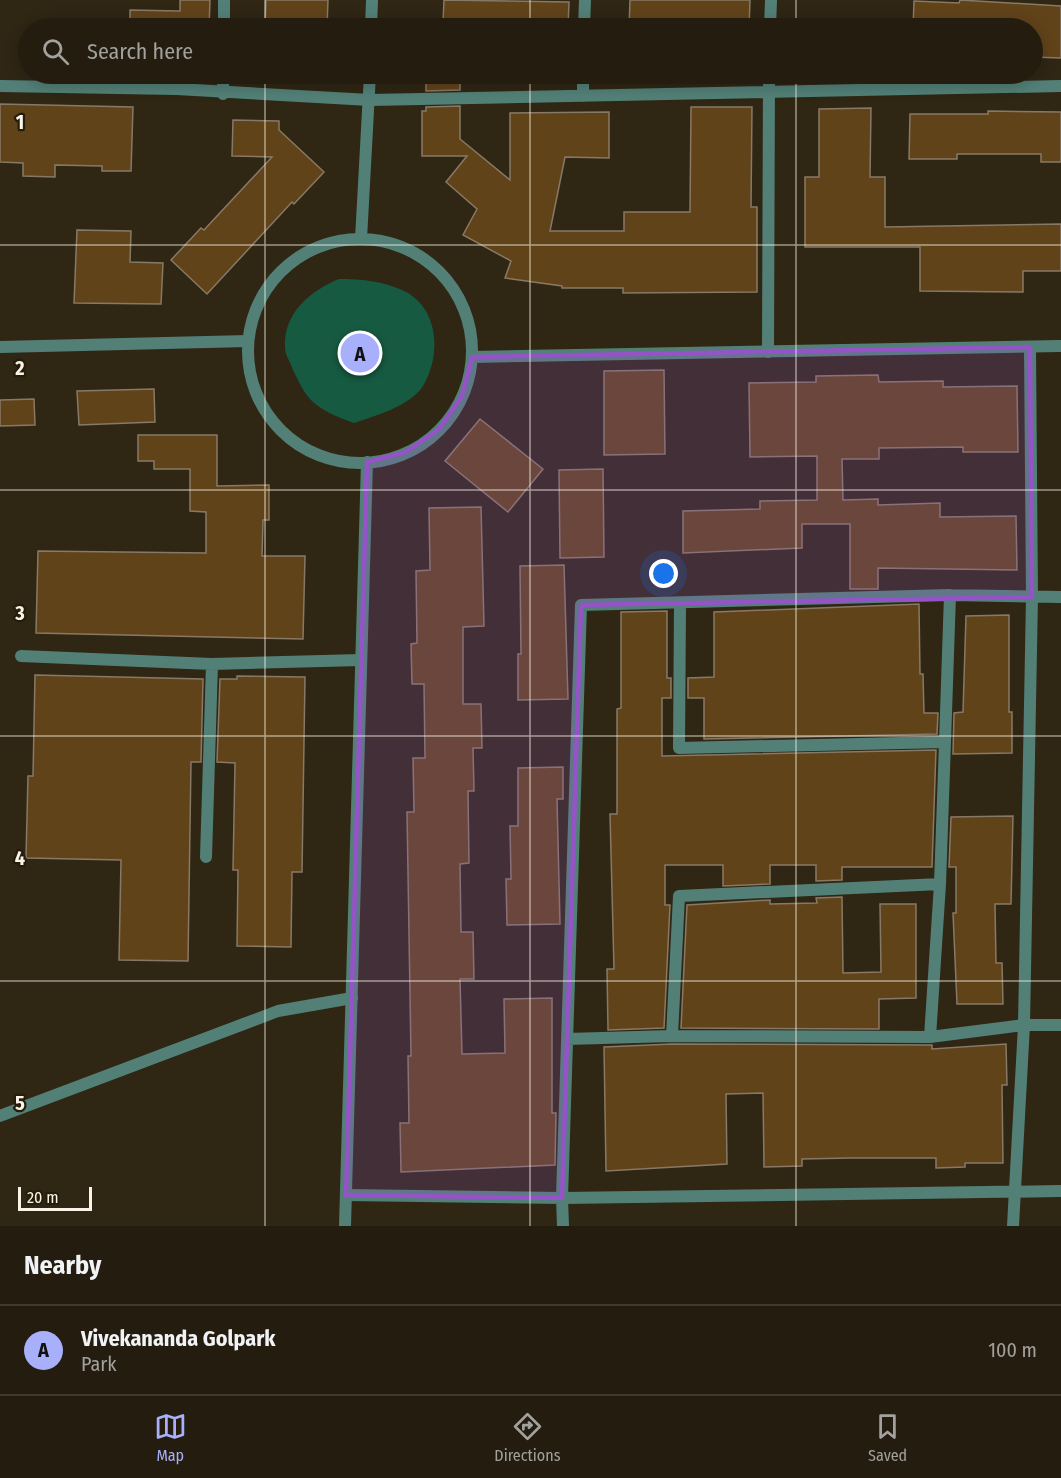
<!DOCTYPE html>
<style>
body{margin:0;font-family:"Fira Sans Condensed",sans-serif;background:#2b2518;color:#f1f3f6}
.scale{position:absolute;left:18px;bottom:15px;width:74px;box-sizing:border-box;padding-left:6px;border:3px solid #faf4e8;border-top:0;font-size:16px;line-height:21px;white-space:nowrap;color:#faf4e8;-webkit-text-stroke:4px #251c0a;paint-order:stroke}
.you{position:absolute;left:664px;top:574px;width:21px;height:21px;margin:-15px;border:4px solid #fff;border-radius:50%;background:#1a73e8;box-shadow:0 0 0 9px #1a73e833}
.badge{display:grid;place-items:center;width:39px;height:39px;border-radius:50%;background:#a8b0fc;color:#111;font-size:20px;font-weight:700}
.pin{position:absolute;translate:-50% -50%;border:3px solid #fff;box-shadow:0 2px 6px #0006}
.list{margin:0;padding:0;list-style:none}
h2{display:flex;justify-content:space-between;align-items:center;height:78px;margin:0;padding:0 24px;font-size:26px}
h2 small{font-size:20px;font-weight:400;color:#a3a19e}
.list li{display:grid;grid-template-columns:39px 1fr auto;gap:18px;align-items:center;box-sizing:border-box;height:90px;padding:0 24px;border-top:2px solid #403a2f}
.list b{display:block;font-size:22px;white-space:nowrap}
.list p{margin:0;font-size:20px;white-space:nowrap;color:#a3a19e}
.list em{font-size:20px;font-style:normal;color:#a3a19e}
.icon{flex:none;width:33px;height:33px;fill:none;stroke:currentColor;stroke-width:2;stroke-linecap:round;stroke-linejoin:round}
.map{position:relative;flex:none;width:1061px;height:1226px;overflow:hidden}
.search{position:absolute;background:#231c0f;box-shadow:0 3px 15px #0003;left:18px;right:18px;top:18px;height:66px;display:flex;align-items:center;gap:15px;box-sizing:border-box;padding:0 21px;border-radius:33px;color:#a3a19e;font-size:22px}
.sheet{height:168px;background:#231c0f}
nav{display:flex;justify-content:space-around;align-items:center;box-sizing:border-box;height:84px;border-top:2px solid #403a2f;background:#231c0f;font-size:16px;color:#a3a19e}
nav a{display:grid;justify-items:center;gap:3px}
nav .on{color:#a8b0fc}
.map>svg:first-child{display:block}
</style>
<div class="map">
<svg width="1061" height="1226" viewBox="0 0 1061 1226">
<rect width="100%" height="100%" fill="#2f2614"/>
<!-- green -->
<path fill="#165a41" d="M 339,279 C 361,279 382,281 402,290 C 439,306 442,355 423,386 C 410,406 375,416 354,423 C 340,418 324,412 313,402 C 304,394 298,380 293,370 C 291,363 285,355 285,348 C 283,313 310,291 339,279 Z"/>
<!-- building -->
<path fill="#61431a" stroke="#887966" stroke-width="1.5" d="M 180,0 L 210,0 L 209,28 L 130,28 L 130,10 L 180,11 Z
M 266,0 L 328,0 L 327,28 L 265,28 Z
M 444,0 L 569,2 L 568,28 L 515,28 L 515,25 L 443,22 Z
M 630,0 L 750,0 L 749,28 L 629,28 Z
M 960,0 L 1061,6 L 1061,58 L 1032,57 L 1032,28 L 913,28 L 914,1 L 959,3 Z
M 426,74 L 460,74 L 460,90 L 426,91 Z
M 0,104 L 133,107 L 131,171 L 102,171 L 102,166 L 55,165 L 55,177 L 23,176 L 23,163 L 0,162 Z
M 460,106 L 460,139 L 510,180 L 510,113 L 609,112 L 609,158 L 565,157 L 550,231 L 624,231 L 624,212 L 690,212 L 691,107 L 752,107 L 751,207 L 757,207 L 757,292 L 623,293 L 623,288 L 562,288 L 562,286 L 505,278 L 511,261 L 463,235 L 477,209 L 446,182 L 467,156 L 422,156 L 422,111 L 426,111 L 426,107 Z
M 871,108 L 870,177 L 885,177 L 885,227 L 1061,224 L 1061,271 L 1023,271 L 1023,292 L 920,291 L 920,247 L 805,247 L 805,177 L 819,177 L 819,109 Z
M 988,111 L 1061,112 L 1061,162 L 1041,162 L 1041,154 L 957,154 L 957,159 L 909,159 L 910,114 L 988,114 Z
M 233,120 L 279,121 L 279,130 L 324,172 L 294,204 L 292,202 L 207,294 L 171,260 L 201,228 L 204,230 L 272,157 L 232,156 Z
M 77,230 L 131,231 L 130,262 L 163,263 L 161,304 L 74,303 Z
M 664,370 L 665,454 L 604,455 L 604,371 Z
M 878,375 L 879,382 L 943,381 L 943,387 L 1017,386 L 1018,452 L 963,452 L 963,447 L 879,448 L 879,459 L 842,459 L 843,500 L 878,499 L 878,505 L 940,503 L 940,517 L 1016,516 L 1017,570 L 878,568 L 878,589 L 850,589 L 850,524 L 802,524 L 802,548 L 683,553 L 683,511 L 760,509 L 760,501 L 817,500 L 817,456 L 750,457 L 749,383 L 816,382 L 816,376 Z
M 154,389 L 155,422 L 79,425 L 77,391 Z
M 34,399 L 35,425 L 0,426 L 0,400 Z
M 480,419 L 543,469 L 508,512 L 445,461 Z
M 138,435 L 217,435 L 217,486 L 269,485 L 269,520 L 263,520 L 262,556 L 305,556 L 303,639 L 36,633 L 38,551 L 206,553 L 206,512 L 190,511 L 190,469 L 154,469 L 154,461 L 138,461 Z
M 603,469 L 604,557 L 560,558 L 559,470 Z
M 481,507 L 484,626 L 463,627 L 463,704 L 481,704 L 482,748 L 473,748 L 474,791 L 468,791 L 469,863 L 460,864 L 461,932 L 473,932 L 474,979 L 460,979 L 462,1054 L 505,1053 L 504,999 L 552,998 L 552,1113 L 556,1113 L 555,1165 L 401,1172 L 400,1123 L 409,1123 L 408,1056 L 411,1056 L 407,812 L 414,812 L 413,758 L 425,758 L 424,684 L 412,684 L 411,644 L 417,643 L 416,571 L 430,570 L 429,508 Z
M 564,565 L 568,699 L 518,700 L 518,654 L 521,654 L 520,566 Z
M 919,604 L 920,674 L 923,674 L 924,713 L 938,713 L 937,734 L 704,739 L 704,698 L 688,698 L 688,678 L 714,677 L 714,612 Z
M 667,611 L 667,678 L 671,678 L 671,698 L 662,698 L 662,756 L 936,750 L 932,867 L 842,867 L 842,880 L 816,881 L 816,865 L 770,865 L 770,884 L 723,886 L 723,865 L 665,865 L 665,905 L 670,905 L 664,1028 L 608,1030 L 607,969 L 614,969 L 610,814 L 617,814 L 617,709 L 621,708 L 621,612 Z
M 1009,615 L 1009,712 L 1012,712 L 1012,753 L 953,754 L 954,713 L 963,712 L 966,616 Z
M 35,675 L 203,679 L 201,762 L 191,762 L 188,961 L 119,960 L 121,860 L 26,858 L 28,776 L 33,776 Z
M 237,676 L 305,677 L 302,872 L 292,872 L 291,947 L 237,946 L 238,870 L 233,870 L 235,763 L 217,762 L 220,679 L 237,679 Z
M 563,767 L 563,799 L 557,799 L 560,924 L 507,925 L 506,879 L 511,879 L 510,826 L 518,826 L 518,768 Z
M 1013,816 L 1011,904 L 995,904 L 996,963 L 1002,963 L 1003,1004 L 957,1004 L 953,913 L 956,913 L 956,867 L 949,867 L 951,817 Z
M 842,897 L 843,973 L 881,972 L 880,904 L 916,904 L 916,998 L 879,999 L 879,1029 L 681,1028 L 687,905 L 770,900 L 770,904 L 817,903 L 816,898 Z
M 672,1044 L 932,1045 L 932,1049 L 1006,1044 L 1007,1085 L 1002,1085 L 1003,1163 L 965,1163 L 965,1167 L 936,1168 L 936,1158 L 851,1158 L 802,1159 L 802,1166 L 764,1167 L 763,1093 L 726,1094 L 727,1164 L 606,1171 L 604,1047 Z"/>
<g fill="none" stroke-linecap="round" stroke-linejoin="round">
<!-- minor -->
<path stroke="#528077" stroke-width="12" d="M 224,28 L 224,0
M 584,28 L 585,0
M 770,28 L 771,0
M 0,86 L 177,89 L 370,100 L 1061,86
M 223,94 L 223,74
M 583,96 L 583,74
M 0,347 L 248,341
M 768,352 L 769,74
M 680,604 L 679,748 L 945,742 L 950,595
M 21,656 L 212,664 L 361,660
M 206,857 L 212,664
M 940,884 L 945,742
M 672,1036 L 679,896 L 940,884 L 930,1037
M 567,1039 L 672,1036 L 930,1037 L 1024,1025 L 1061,1025
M 0,1116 L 278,1011 L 352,998
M 346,1195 L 562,1198 L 1061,1191
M 563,1226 L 562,1198 L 581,605 L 950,595 L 1061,597
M 1013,1226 L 1024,1025 L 1032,597 L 1030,347"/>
<!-- tertiary -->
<path stroke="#528077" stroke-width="12" d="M 371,28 L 372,0
M 361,239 L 370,74
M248 351a112 112 0 1 1 224 0a112 112 0 1 1-224 0Z
M 472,357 L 1061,346
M 345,1226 L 367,462"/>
</g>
<!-- marked area -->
<path fill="#9454c7" fill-opacity="0.2" stroke="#9454c7" stroke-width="4.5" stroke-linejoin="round" d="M 1030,347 L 1032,597 L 581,605 L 562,1198 L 346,1195 L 367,462 L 406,452 L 439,429 L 462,396 L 472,357 Z"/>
<!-- grid -->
<path fill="none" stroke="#faf4e8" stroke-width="1.5" stroke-opacity="0.55" d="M 265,0 L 265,28M 530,0 L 530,28M 796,0 L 796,28M 265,74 L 265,1226M 530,74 L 530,1226M 796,74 L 796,1226M 0,245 L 1061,245M 0,490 L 1061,490M 0,736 L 1061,736M 0,981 L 1061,981"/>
<g font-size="20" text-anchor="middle" font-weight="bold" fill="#faf4e8" stroke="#251c0a" stroke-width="4.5" stroke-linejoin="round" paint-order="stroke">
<text x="20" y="129">1</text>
<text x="20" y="375">2</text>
<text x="20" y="620">3</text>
<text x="20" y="865">4</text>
<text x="20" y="1110">5</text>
</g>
</svg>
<div class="scale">20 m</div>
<div class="you"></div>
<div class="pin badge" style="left:360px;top:353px">A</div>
<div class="search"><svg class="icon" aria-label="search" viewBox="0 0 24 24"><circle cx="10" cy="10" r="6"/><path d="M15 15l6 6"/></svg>Search here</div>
</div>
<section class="sheet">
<h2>Nearby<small></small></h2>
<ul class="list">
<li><span class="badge">A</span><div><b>Vivekananda Golpark</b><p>Park</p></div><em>100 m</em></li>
</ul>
</section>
<nav>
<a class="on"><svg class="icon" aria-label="map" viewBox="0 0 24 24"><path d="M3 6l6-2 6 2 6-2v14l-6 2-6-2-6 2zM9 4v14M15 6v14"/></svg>Map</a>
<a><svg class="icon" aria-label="directions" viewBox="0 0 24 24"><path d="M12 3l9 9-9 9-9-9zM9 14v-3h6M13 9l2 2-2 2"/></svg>Directions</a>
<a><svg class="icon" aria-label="saved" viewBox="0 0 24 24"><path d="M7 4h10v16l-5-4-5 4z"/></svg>Saved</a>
</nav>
